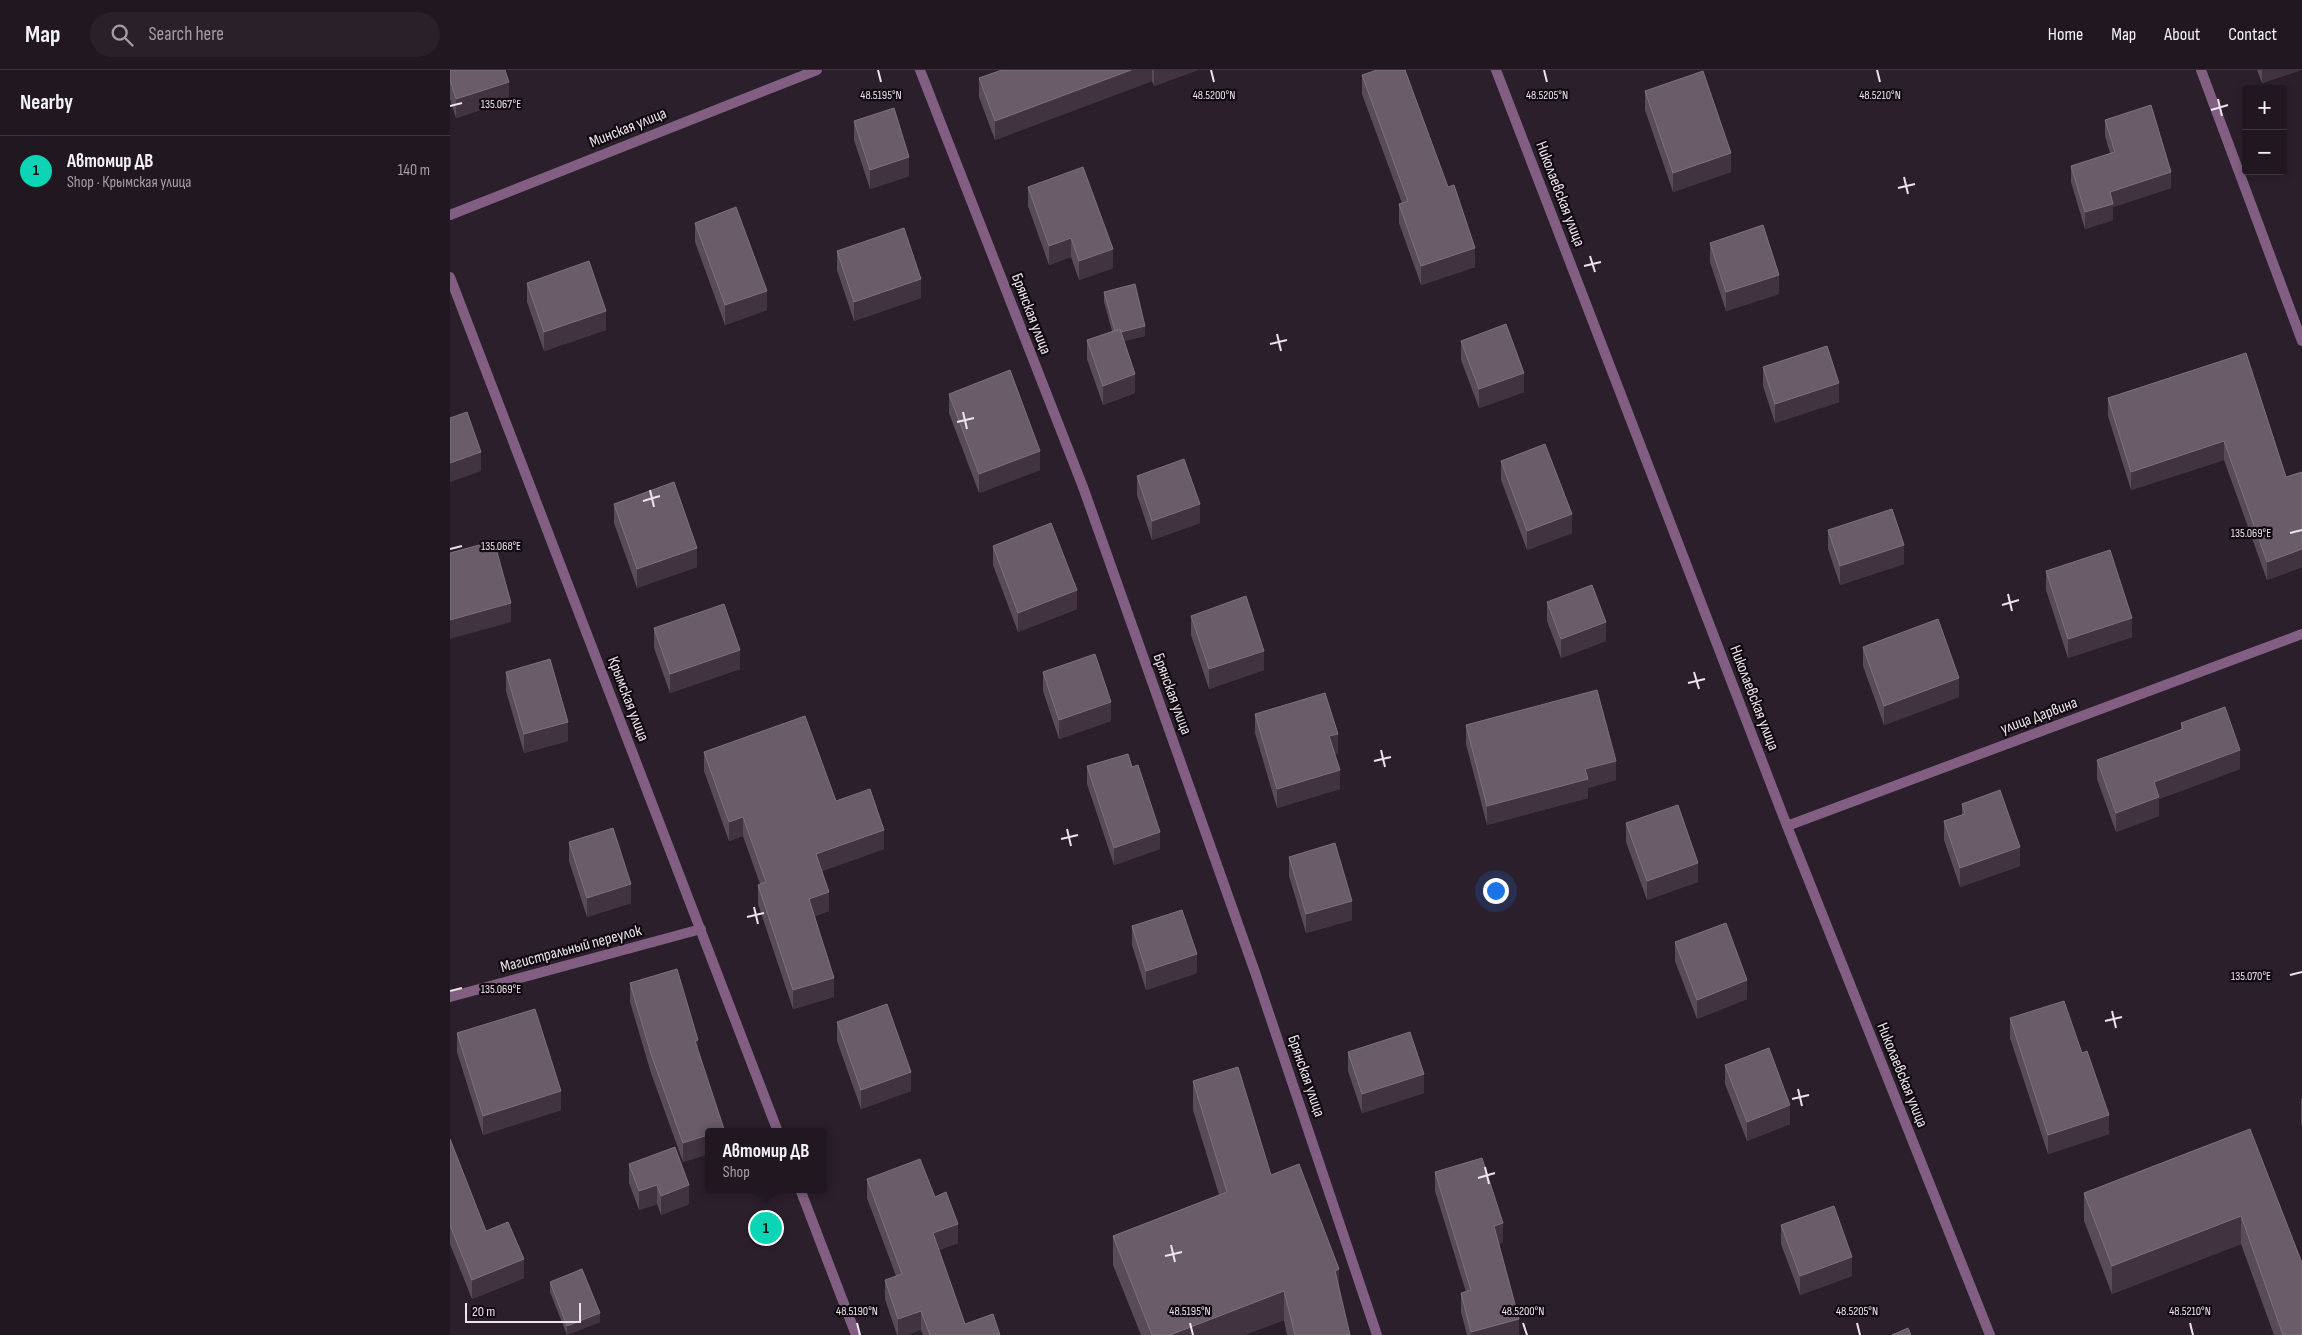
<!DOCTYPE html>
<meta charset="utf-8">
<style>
body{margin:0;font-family:"Sofia Sans Condensed",sans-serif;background:#29202a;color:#f1f3f6}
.controls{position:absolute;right:15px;top:15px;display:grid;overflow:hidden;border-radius:5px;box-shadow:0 2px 8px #0003}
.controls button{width:45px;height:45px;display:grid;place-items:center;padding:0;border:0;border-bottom:1px solid #3e363f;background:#211721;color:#f1f3f6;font:25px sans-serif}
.scale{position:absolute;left:15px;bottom:12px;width:116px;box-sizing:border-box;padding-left:5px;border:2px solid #ece3ec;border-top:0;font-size:14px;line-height:18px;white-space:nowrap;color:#ece3ec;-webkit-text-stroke:4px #110b11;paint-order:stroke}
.you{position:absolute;left:1045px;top:820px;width:18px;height:18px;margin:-12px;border:4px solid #fff;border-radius:50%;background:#1a73e8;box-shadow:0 0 0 8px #1a73e833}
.badge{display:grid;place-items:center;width:32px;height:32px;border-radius:50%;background:#0bd5b5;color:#111;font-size:16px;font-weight:700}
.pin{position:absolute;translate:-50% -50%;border:2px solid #fff;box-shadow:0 1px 5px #0006}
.popup{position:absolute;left:255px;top:1058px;width:122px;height:65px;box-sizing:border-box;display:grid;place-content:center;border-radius:5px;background:#211721;filter:drop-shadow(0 1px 4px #0005);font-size:16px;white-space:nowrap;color:#a29fa5}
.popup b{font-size:19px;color:#f1f3f6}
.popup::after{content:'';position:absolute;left:50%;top:100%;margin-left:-10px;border:10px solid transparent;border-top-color:#211721}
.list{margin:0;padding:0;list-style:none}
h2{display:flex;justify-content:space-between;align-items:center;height:65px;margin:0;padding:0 20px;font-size:21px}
h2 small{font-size:16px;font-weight:400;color:#a29fa5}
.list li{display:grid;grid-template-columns:32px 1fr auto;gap:15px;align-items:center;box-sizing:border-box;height:70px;padding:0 20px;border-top:1px solid #3e363f}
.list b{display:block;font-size:19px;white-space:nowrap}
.list p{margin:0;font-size:16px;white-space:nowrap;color:#a29fa5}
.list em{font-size:16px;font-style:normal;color:#a29fa5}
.icon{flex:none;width:28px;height:28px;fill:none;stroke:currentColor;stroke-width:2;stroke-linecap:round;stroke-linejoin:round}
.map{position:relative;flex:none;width:1852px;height:1265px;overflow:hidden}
header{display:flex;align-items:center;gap:30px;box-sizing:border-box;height:70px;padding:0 25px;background:#211721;border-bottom:1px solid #3e363f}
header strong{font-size:24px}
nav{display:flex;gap:28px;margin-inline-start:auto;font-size:18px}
.search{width:350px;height:45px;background:#29202a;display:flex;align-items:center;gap:12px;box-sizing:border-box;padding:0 18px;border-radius:28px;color:#a29fa5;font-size:19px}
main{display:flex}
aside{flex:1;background:#211721}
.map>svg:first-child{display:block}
</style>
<header>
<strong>Map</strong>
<div class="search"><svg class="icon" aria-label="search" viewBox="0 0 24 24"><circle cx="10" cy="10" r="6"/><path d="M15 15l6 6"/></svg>Search here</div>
<nav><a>Home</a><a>Map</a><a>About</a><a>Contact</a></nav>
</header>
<main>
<aside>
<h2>Nearby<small></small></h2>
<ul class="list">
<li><span class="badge">1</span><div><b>Автомир ДВ</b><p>Shop · Крымская улица</p></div><em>140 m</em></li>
</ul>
</aside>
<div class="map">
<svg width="1852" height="1265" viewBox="0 0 1852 1265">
<rect width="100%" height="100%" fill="#2c1f2c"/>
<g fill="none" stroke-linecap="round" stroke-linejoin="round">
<!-- street -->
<path stroke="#825f82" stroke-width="10" d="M 470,0 L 633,417 L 805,902 L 927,1265
M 1046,0 L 1337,756 L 1540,1265
M 1751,0 L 1852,271
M 0,145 L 367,0
M 0,207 L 328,1062
M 1337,756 L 1852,564
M 0,927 L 251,859
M 350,1119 L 406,1265"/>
</g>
<!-- wall -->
<path fill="#5a4b59" d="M 0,0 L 59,31 L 6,48 L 0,29 Z
M 552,0 L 748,0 L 704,16 L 702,11 L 545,70 L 529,27 L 529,8 Z
M 1807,0 L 1851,0 L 1812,13 Z
M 912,5 L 1025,197 L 971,215 L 949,153 L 949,134 L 952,133 L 912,24 Z
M 1195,21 L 1281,102 L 1223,122 L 1195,40 Z
M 1655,50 L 1721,118 L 1663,137 L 1663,150 L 1635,159 L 1621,112 L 1621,96 L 1660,83 L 1655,66 Z
M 404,51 L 459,106 L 420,119 L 404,70 Z
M 578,117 L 663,198 L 629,210 L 621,187 L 599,195 L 578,136 Z
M 245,153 L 317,240 L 275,255 L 245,172 Z
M 1260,173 L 1329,224 L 1276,241 L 1260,192 Z
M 387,181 L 471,228 L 404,251 L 387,200 Z
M 77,213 L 156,260 L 94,281 L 77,232 Z
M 654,222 L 695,266 L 674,271 L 685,323 L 653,335 L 637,289 L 637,270 L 662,261 L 654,232 Z
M 1011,271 L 1074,322 L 1029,338 L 1011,290 Z
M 1796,283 L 1836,407 L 1852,402 L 1852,497 L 1817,510 L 1774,390 L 1681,420 L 1658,346 L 1658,328 Z
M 1313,297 L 1389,332 L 1325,353 L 1313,316 Z
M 499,324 L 590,400 L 529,423 L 499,343 Z
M 1051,391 L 1122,463 L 1077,480 L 1051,410 Z
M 687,406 L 750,453 L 702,470 L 687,425 Z
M 164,434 L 247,497 L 187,518 L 164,453 Z
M 1378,460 L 1454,494 L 1390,515 L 1378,479 Z
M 543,476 L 627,539 L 568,562 L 543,495 Z
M 1596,501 L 1682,567 L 1618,588 L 1596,520 Z
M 1097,532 L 1156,571 L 1111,588 L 1097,551 Z
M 741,546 L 814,600 L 759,619 L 741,565 Z
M 204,558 L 290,599 L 220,623 L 204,578 Z
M 1413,577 L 1509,627 L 1434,655 L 1413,596 Z
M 56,602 L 118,671 L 74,683 L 56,621 Z
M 593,602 L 661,651 L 609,669 L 593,621 Z
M 805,644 L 888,683 L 885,684 L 890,719 L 827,738 L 805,663 Z
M 1731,653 L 1790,699 L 1709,729 L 1709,746 L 1666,762 L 1647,709 L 1647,690 L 1731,659 Z
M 1016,655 L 1166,710 L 1138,718 L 1138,728 L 1037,755 L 1016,674 Z
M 254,682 L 386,731 L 434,779 L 372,801 L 379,841 L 365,846 L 384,927 L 343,939 L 308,834 L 308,815 L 310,814 L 293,766 L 279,771 L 254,701 Z
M 637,696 L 682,697 L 710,779 L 664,795 L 637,714 Z
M 1512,734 L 1570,796 L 1510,817 L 1494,770 L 1494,751 L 1512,745 Z
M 1176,753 L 1248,812 L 1197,830 L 1176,772 Z
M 119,772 L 181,833 L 137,847 L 119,791 Z
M 839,787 L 902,850 L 856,863 L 839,806 Z
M 682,856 L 747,903 L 696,920 L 682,875 Z
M 1225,872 L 1297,929 L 1247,949 L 1225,891 Z
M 180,913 L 248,979 L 274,1062 L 258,1062 L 258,1084 L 233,1092 L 201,1003 L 180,932 Z
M 1560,948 L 1659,1064 L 1598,1084 L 1560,968 Z
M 387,952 L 461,1021 L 411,1039 L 387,971 Z
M 7,963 L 111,1040 L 33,1065 L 7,982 Z
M 898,982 L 974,1023 L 912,1043 L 898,1001 Z
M 1275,995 L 1340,1054 L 1297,1071 L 1275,1014 Z
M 743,1011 L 821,1105 L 889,1221 L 900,1265 L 837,1265 L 834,1250 L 794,1265 L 691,1265 L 663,1195 L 663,1166 L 769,1125 L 743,1040 Z
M 1852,1028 L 1852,1056 L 1851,1054 L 1851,1029 Z
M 1800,1059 L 1852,1265 L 1824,1265 L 1791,1174 L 1662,1224 L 1634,1151 L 1634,1123 Z
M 0,1069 L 36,1161 L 74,1208 L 22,1229 L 0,1174 Z
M 179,1094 L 239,1134 L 211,1145 L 207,1134 L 189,1140 L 179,1113 Z
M 985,1102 L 1053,1172 L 1049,1174 L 1069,1265 L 1017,1265 L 1011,1242 L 1011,1223 L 1016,1222 L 985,1121 Z
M 417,1109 L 485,1127 L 508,1173 L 489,1180 L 515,1254 L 550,1265 L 473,1265 L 471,1260 L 457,1265 L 447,1265 L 435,1229 L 435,1210 L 446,1206 L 417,1128 Z
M 1331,1155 L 1402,1206 L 1350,1225 L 1331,1174 Z
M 100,1212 L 150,1252 L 117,1265 L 100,1222 Z"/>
<!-- shaded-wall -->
<path fill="#413340" d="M 681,0 L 702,0 L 702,11 L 545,70 L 545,51 Z
M 704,0 L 748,0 L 704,16 Z
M 1812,0 L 1851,0 L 1812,13 Z
M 59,12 L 59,31 L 6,48 L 6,29 Z
M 1281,83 L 1281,102 L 1223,122 L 1223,103 Z
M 459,87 L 459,106 L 420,119 L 420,100 Z
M 1721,102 L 1721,118 L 1663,137 L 1663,150 L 1635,159 L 1635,142 L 1660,122 Z
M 621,168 L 621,187 L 599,195 L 599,176 Z
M 1025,178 L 1025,197 L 971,215 L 971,196 Z
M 663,179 L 663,198 L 629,210 L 629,191 Z
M 1329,205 L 1329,224 L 1276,241 L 1276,222 Z
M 471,209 L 471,228 L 404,251 L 404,232 Z
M 317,221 L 317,240 L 275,255 L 275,235 Z
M 156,241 L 156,260 L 94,281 L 94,262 Z
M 695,256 L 695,266 L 665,273 L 665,263 Z
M 1074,303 L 1074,322 L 1029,338 L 1029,319 Z
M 685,304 L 685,323 L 653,335 L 653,316 Z
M 1389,313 L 1389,332 L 1325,353 L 1325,334 Z
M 1774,371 L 1774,390 L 1681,420 L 1681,402 Z
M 590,381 L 590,400 L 529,423 L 529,404 Z
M 31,382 L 31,401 L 0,412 L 0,393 Z
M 750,434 L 750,453 L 702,470 L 702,451 Z
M 1122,444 L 1122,463 L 1077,480 L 1077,461 Z
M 1454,475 L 1454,494 L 1390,515 L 1390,496 Z
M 247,478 L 247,497 L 187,518 L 187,499 Z
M 1852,479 L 1852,497 L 1817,510 L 1817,492 Z
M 627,520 L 627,539 L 568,562 L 568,543 Z
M 61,533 L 61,552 L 0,569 L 0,550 Z
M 1682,548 L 1682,567 L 1618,588 L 1618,569 Z
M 1156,552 L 1156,571 L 1111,588 L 1111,569 Z
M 290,580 L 290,599 L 220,623 L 220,604 Z
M 814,581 L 814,600 L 759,619 L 759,599 Z
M 1509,608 L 1509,627 L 1434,655 L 1434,636 Z
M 661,632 L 661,651 L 609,669 L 609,650 Z
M 118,652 L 118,671 L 74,683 L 74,664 Z
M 888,664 L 888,683 L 879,685 L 879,666 Z
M 1790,680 L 1790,699 L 1709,729 L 1709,746 L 1666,762 L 1666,743 L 1704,712 Z
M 1166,691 L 1166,710 L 1138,718 L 1138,728 L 1037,755 L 1037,736 L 1135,699 Z
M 890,700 L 890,719 L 827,738 L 827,719 Z
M 293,747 L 293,766 L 279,771 L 279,752 Z
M 434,760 L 434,779 L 366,803 L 366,784 Z
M 710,762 L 710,779 L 664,795 L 664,778 Z
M 1570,777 L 1570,796 L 1510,817 L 1510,798 Z
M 1248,793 L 1248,812 L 1197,830 L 1197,811 Z
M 181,814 L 181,833 L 137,847 L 137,828 Z
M 379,822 L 379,841 L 359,848 L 359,829 Z
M 902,831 L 902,850 L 856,863 L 856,844 Z
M 747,884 L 747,903 L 696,920 L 696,901 Z
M 384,908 L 384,927 L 343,939 L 343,920 Z
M 1297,910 L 1297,929 L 1247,949 L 1247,930 Z
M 248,970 L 248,989 L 245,971 Z
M 461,1002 L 461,1021 L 411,1039 L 411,1020 Z
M 974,1004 L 974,1023 L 912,1043 L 912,1024 Z
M 111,1021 L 111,1040 L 33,1065 L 33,1046 Z
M 1340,1035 L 1340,1054 L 1297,1071 L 1297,1052 Z
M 1659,1045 L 1659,1064 L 1598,1084 L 1598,1065 Z
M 258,1065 L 258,1084 L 233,1092 L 233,1073 Z
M 207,1115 L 207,1134 L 189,1140 L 189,1121 Z
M 239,1115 L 239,1134 L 211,1145 L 211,1126 Z
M 1791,1146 L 1791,1174 L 1662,1224 L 1662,1196 Z
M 1053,1153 L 1053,1172 L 1044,1175 L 1044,1156 Z
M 508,1154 L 508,1173 L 483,1182 L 483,1163 Z
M 1402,1187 L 1402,1206 L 1350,1225 L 1350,1206 Z
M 74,1189 L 74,1208 L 22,1229 L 22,1210 Z
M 889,1199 L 889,1228 L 885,1201 Z
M 834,1221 L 834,1250 L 794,1265 L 720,1265 Z
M 471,1241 L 471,1260 L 457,1265 L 448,1265 L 448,1249 Z
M 150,1243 L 150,1252 L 117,1265 L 117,1256 Z
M 1069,1249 L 1069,1265 L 1021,1265 L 1021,1262 Z"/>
<!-- building -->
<path fill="#6a5c69" stroke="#7e717d" d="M 0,0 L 55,0 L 59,12 L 6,29 L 0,10 Z
M 552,0 L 681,0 L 545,51 L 529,8 Z
M 927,0 L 955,0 L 998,117 L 1004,115 L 1025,178 L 971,196 L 949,134 L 958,131 L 912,5 Z
M 1253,1 L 1281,83 L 1223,103 L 1195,21 Z
M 1701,35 L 1721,102 L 1660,122 L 1663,134 L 1635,142 L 1621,96 L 1665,82 L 1655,50 Z
M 444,38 L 459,87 L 420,100 L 404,51 Z
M 633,97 L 663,179 L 629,191 L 621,168 L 599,176 L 578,117 Z
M 286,137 L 317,221 L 275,235 L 245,153 Z
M 1313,155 L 1329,205 L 1276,222 L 1260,173 Z
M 454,158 L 471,209 L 404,232 L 387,181 Z
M 139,191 L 156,241 L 94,262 L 77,213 Z
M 685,214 L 695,256 L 671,262 L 670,259 L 665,261 L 654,222 Z
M 1056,254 L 1074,303 L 1029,319 L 1011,271 Z
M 670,259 L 685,304 L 653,316 L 637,270 Z
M 1377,276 L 1389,313 L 1325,334 L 1313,297 Z
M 1796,283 L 1836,407 L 1852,402 L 1852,479 L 1817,492 L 1774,371 L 1681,402 L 1658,328 Z
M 560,300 L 590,381 L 529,404 L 499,324 Z
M 17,342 L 31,382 L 0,393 L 0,348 Z
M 1095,374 L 1122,444 L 1077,461 L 1051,391 Z
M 734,389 L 750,434 L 702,451 L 687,406 Z
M 224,412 L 247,478 L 187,499 L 164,434 Z
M 1442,439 L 1454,475 L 1390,496 L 1378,460 Z
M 601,453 L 627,520 L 568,543 L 543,476 Z
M 44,471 L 61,533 L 0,550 L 0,483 Z
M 1660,480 L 1682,548 L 1618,569 L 1596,501 Z
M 1142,515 L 1156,552 L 1111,569 L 1097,532 Z
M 796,526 L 814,581 L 759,599 L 741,546 Z
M 274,534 L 290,580 L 220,604 L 204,558 Z
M 1488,549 L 1509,608 L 1434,636 L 1413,577 Z
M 645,584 L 661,632 L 609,650 L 593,602 Z
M 100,589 L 118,652 L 74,664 L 56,602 Z
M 1147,620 L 1166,691 L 1135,699 L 1138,709 L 1037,736 L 1016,655 Z
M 875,623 L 888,664 L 879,666 L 890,700 L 827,719 L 805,644 Z
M 1775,637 L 1790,680 L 1704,712 L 1709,727 L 1666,743 L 1647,690 L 1733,659 L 1731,653 Z
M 355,646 L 386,731 L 420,719 L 434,760 L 366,784 L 379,822 L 359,829 L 384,908 L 343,920 L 308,815 L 316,812 L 293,747 L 279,752 L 254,682 Z
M 678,684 L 682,697 L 688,695 L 710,762 L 664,778 L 637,696 Z
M 1550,720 L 1570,777 L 1510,798 L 1494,751 L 1515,744 L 1512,734 Z
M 1228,735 L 1248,793 L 1197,811 L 1176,753 Z
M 163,758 L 181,814 L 137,828 L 119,772 Z
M 885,773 L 902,831 L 856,844 L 839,787 Z
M 732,840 L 747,884 L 696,901 L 682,856 Z
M 1276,853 L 1297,910 L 1247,930 L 1225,872 Z
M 227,899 L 248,970 L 245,971 L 274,1059 L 267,1062 L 258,1062 L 258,1065 L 233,1073 L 201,984 L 180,913 Z
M 1614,931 L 1632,983 L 1637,981 L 1659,1045 L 1598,1065 L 1560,948 Z
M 437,934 L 461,1002 L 411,1020 L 387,952 Z
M 85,939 L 111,1021 L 33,1046 L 7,963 Z
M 960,962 L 974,1004 L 912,1024 L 898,982 Z
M 1319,978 L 1340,1035 L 1297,1052 L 1275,995 Z
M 788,997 L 821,1105 L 849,1094 L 889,1199 L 885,1201 L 900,1265 L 845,1265 L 834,1221 L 720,1265 L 702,1265 L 663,1166 L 777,1122 L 743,1011 Z
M 1800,1059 L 1852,1193 L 1852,1265 L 1833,1265 L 1791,1146 L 1662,1196 L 1634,1123 Z
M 0,1069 L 36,1161 L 58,1152 L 74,1189 L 22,1210 L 0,1155 Z
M 225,1077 L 239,1115 L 211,1126 L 207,1115 L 189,1121 L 179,1094 Z
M 1032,1088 L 1053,1153 L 1044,1156 L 1069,1249 L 1021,1262 L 1011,1223 L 1021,1220 L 985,1102 Z
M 470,1089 L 485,1127 L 496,1122 L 508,1154 L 483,1163 L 515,1254 L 543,1244 L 550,1265 L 480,1265 L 471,1241 L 448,1249 L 435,1210 L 452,1204 L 417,1109 Z
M 1384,1136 L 1402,1187 L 1350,1206 L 1331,1155 Z
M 132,1199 L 150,1243 L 117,1256 L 100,1212 Z
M 1458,1258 L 1461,1265 L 1442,1265 Z"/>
<!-- ticks -->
<path fill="none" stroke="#ece3ec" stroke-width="2" d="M 428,0 L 431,12M 761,0 L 764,12M 1094,0 L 1097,12M 1427,0 L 1430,12M 1768,29 L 1772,46M 0,36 L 12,33M 1761,40 L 1778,35M 1454,107 L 1458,124M 1448,118 L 1465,114M 1140,186 L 1145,202M 1134,196 L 1151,192M 827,264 L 831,281M 820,274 L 837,270M 513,342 L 517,359M 507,352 L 524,348M 200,420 L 204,437M 193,431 L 210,426M 1840,463 L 1852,460M 0,479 L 12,476M 1558,524 L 1562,541M 1552,535 L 1569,530M 1244,602 L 1249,619M 1238,613 L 1255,609M 931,680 L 935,697M 924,691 L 941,687M 617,759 L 621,776M 611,769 L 628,765M 304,837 L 308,854M 297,847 L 314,843M 1840,905 L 1852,902M 0,921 L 12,918M 1662,941 L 1666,958M 1655,951 L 1672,947M 1348,1019 L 1352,1036M 1342,1029 L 1359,1025M 1035,1097 L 1039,1114M 1028,1108 L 1045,1103M 721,1175 L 725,1192M 715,1186 L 732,1182M 407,1253 L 410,1265M 740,1253 L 743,1265M 1073,1253 L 1077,1265M 1407,1253 L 1410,1265M 1740,1253 L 1743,1265"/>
<g text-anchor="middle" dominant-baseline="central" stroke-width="4.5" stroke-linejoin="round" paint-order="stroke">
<!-- street labels -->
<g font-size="16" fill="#ece3ec" stroke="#110b11">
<text transform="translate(178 58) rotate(-22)">Минская улица</text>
<text transform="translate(1110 124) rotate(69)">Николаевская улица</text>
<text transform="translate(581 244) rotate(69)">Брянская улица</text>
<text transform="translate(722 624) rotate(70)">Брянская улица</text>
<text transform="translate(1304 628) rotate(69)">Николаевская улица</text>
<text transform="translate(178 629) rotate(69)">Крымская улица</text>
<text transform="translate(1589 646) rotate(-20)">улица Дарвина</text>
<text transform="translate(121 879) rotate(-15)">Магистральный переулок</text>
<text transform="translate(1452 1005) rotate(68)">Николаевская улица</text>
<text transform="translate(856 1006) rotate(71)">Брянская улица</text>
</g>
</g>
<g font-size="12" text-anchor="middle" fill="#ece3ec" stroke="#110b11" stroke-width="4.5" stroke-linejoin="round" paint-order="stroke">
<text x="431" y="29">48.5195°N</text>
<text x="764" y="29">48.5200°N</text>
<text x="1097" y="29">48.5205°N</text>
<text x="1430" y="29">48.5210°N</text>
<text x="51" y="38">135.067°E</text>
<text x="1801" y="467">135.069°E</text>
<text x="51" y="480">135.068°E</text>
<text x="1801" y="910">135.070°E</text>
<text x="51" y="923">135.069°E</text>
<text x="407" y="1245">48.5190°N</text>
<text x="740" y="1245">48.5195°N</text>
<text x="1073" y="1245">48.5200°N</text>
<text x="1407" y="1245">48.5205°N</text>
<text x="1740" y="1245">48.5210°N</text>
</g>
</svg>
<div class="controls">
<button>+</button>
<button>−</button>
</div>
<div class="scale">20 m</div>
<div class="you"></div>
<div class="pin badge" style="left:316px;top:1158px">1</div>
<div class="popup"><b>Автомир ДВ</b>Shop</div>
</div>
</main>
